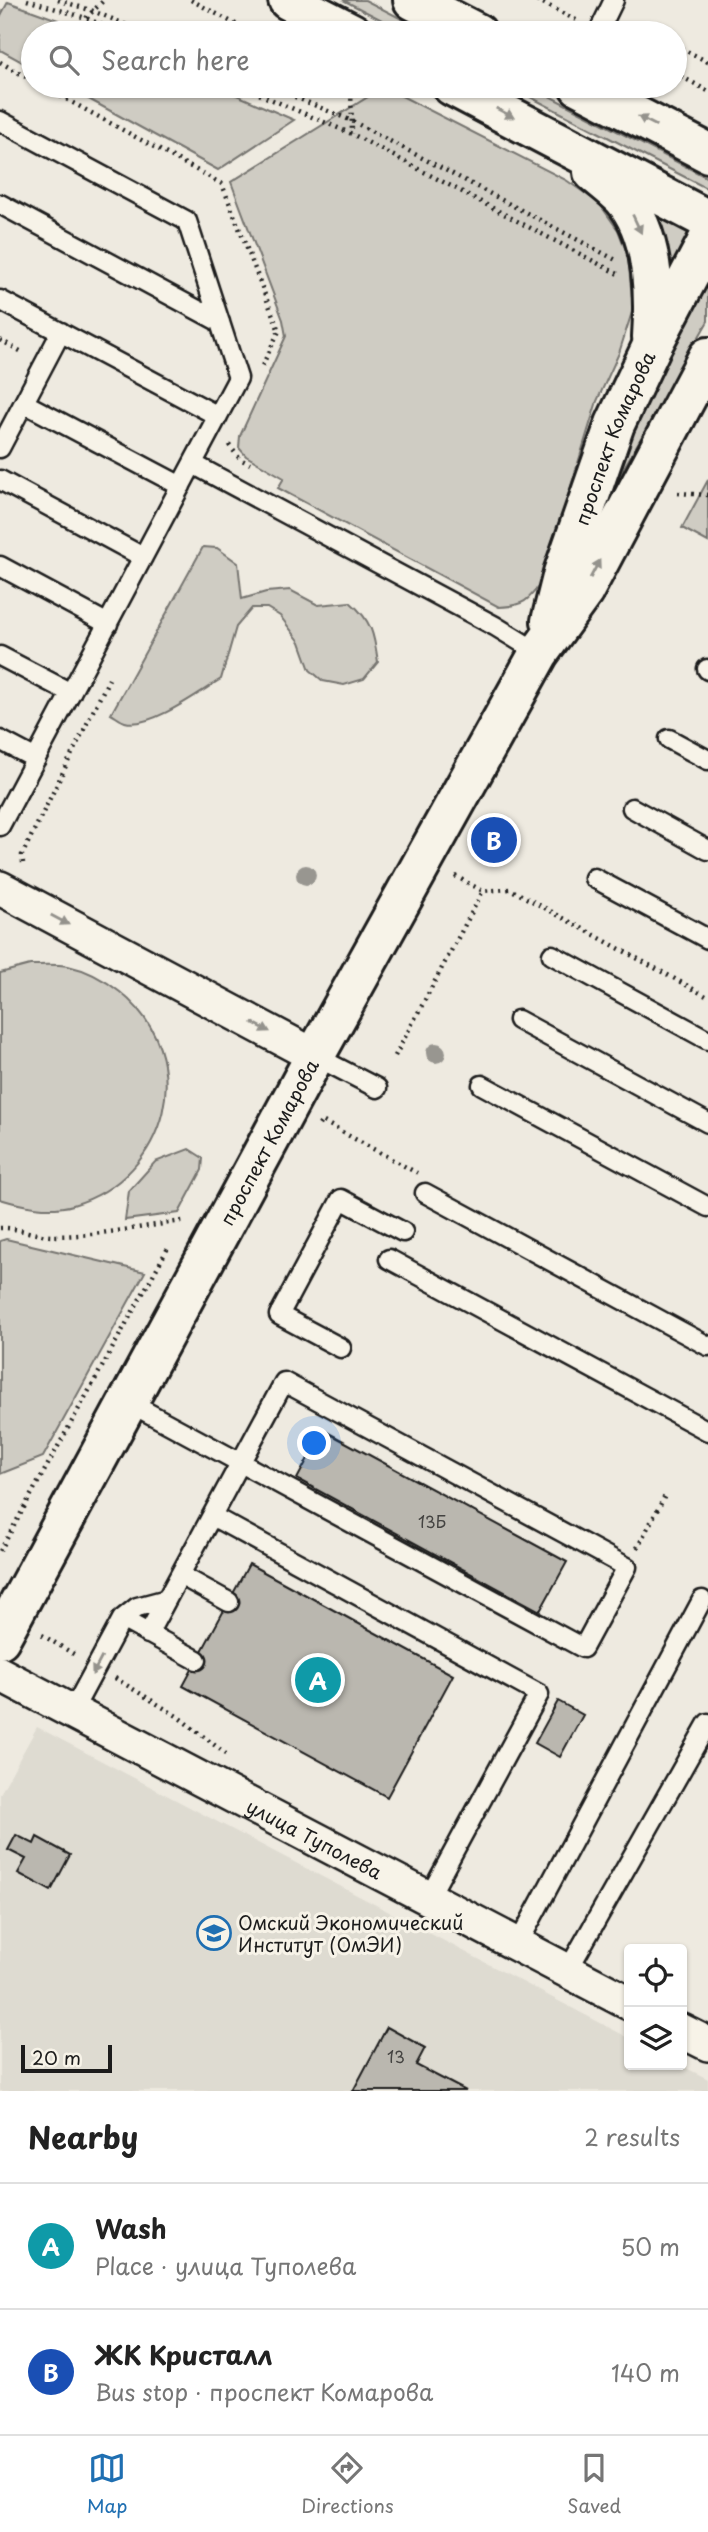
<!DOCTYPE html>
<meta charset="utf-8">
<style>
body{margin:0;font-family:"Playpen Sans",sans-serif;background:#f6f6f6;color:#222}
.controls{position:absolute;right:21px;bottom:21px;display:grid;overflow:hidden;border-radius:7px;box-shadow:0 2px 5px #0004}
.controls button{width:63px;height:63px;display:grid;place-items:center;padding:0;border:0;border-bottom:2px solid #e0e0e0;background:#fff;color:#222;font:35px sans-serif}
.scale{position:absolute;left:21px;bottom:18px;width:91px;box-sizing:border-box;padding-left:7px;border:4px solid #1c1c1c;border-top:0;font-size:19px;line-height:24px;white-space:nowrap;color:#1c1c1c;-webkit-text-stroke:5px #f7f3e8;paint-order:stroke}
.you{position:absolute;left:315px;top:1444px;width:24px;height:24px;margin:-18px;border:5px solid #fff;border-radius:50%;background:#1a73e8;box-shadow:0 0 0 10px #1a73e833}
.badge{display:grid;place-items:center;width:46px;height:46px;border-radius:50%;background:#1f6fb2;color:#fff;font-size:23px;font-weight:700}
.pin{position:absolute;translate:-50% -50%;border:4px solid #fff;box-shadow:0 2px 7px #0006}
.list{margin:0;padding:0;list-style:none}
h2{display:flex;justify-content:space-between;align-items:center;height:91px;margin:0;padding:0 28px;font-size:30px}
h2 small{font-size:23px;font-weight:400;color:#767676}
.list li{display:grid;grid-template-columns:46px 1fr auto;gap:21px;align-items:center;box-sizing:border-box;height:126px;padding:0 28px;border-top:2px solid #e0e0e0}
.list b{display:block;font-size:26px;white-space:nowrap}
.list p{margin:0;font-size:23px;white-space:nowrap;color:#767676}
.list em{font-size:23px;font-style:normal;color:#767676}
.icon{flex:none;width:38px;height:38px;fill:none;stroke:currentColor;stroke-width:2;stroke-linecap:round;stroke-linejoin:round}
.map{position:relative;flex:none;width:708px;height:2091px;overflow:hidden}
.search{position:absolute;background:#fff;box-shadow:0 2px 5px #0004;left:21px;right:21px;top:21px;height:77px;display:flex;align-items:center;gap:18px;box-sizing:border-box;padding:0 24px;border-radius:38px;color:#767676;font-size:26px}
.sheet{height:343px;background:#fff}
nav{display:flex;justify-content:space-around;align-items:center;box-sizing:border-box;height:98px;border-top:2px solid #e0e0e0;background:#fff;font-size:19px;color:#767676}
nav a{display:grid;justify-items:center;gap:4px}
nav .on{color:#1f6fb2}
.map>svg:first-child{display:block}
</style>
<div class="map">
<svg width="708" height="2091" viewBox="0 0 708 2091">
<rect width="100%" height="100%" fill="#eeeae0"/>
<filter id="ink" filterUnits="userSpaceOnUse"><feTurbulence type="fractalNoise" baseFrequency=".0143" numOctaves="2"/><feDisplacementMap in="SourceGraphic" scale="14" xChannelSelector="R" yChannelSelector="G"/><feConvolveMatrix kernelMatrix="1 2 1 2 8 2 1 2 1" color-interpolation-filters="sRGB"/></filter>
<g filter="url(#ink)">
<!-- built -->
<path fill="#dedbd1" d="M 37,1727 L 629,2038 L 629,2065 L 680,2065 L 708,2079 L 708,2091 L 0,2091 L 0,1794 Z"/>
<!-- green -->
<path fill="#cfccc3" stroke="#767470" stroke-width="2" d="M 343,0 L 365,0 L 429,33 L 407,33 Z
M 8,2 L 94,33 L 33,33 L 33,68 L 0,50 L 0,17 Z
M 65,86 L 216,86 L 294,120 L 218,170 Z
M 509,86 L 530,86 L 708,178 L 708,189 Z
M 384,87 L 566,180 L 599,203 L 618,230 L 628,256 L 633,309 L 619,353 L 597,401 L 542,581 C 529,601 523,606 499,607 L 278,488 L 284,478 L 246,456 L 239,448 L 240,436 L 286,336 L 283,320 L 231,182 Z
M 639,196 L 701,229 L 685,260 L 666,263 Z
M 708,272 L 708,321 L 614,485 L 635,422 Z
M 708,480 L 708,542 L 682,528 Z
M 203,547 L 217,548 L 238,563 L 242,599 L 266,592 L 290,590 L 318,605 L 350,602 C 372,621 374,634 378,662 L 364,679 L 344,685 L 323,681 L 310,670 L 300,642 L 280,616 L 267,608 L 252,608 L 236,627 L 221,679 C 200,692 150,729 125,722 C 121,721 115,716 111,714 Z
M 30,965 C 42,965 56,964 68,966 C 87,970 105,980 120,992 C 200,1056 169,1177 73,1205 C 49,1212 23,1206 0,1199 L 0,973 Z
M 189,1149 L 203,1158 L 202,1170 L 179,1213 L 125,1220 L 129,1191 L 155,1162 Z
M 6,1239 L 145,1272 L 43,1457 L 0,1474 L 0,1241 Z"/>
<!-- building -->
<path fill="#bab7af" stroke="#1c1c1c" stroke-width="2" d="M 323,1430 L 567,1562 L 540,1611 L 297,1479 Z
M 249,1564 L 453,1675 L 387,1797 L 183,1686 Z
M 558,1701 L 583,1715 L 560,1757 L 535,1743 Z
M 16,1835 L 34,1844 L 37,1837 L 70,1855 L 51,1891 L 18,1873 L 26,1859 L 8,1850 Z
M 387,2027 L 425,2048 L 416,2065 L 466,2091 L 353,2091 Z"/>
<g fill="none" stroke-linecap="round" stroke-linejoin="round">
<!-- service casing -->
<g stroke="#1c1c1c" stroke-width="23">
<path id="service" d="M 598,33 L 614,0
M 0,121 L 187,221 L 238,378 L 0,826
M 0,204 L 220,322
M 0,300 L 218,416
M 24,403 L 181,486
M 0,448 L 61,332
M 193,464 L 495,626 L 539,653
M 0,480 L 143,557
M 0,566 L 108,624
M 0,656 L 71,693
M 707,669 L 708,670
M 669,739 L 708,760
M 0,740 L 36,759
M 632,808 L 708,850
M 594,878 L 708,939
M 552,955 L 708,1040
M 518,1020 L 708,1123
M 315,1056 L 377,1088
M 482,1085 L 708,1207
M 425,1193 L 708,1346
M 389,1259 L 708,1431
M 341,1348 L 279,1315 L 341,1199 L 403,1232
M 128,1402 C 280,1483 431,1566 583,1648 L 627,1567 L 284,1382 C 239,1466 194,1550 148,1634
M 212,1516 L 539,1694 L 429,1897
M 180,1575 L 229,1602
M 122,1619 L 197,1660
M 72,1712 L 122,1619 L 137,1607 L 167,1599
M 518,1944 L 702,1600
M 568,1970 L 708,1723"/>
</g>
<!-- minor casing -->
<g stroke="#1c1c1c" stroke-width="38">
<g id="minor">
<path d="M 0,888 L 315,1056"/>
<path id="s1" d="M 0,1674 L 629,2003"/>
<path d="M 682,2031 L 708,2044"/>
</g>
</g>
<!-- secondary casing -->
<g stroke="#1c1c1c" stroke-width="44">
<g id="secondary">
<path d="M 288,0 L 352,33"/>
<path d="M 413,0 L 477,33"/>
<path d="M 452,86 L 708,220"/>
<path d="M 579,86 L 708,153"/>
<path d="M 593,172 C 602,180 613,188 622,197 C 654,233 655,292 652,337"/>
<path id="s2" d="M 551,621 L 563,573 L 615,424 L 651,348 L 708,240"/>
<path id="s3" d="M 0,1639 L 315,1056 L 539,653 L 584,591 L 708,357"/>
</g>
</g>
<!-- path -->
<path stroke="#1c1c1c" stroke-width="4.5" stroke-dasharray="2 5" stroke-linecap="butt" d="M 27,0 L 86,18 L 120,33
M 58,0 L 93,11 L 146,33
M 191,0 L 252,33
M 537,0 L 580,22
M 86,18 L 104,0
M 675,45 L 708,62
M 0,62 L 33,81
M 675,73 L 708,91
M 42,86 L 222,184 L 279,331 L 260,370
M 240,86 L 352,134 L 618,274
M 269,86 L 352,121 L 616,260
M 349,86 L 351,87 L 352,134
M 0,340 L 24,353
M 229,445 L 240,459 L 250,464
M 678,493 L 708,495
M 23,863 L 22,855 L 109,679
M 455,876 L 483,891 L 510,889 L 708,997
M 395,1056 L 483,891
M 319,1125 L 322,1121 L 417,1173
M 0,1228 C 18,1227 35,1236 53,1236 C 97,1236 140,1227 183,1221
M 637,1548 L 666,1494
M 0,1551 L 168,1248
M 42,1635 L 77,1656
M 115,1678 L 177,1716 L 226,1754"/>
<!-- service -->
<use href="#service" stroke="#f7f3e8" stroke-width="18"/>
<!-- minor -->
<use href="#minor" stroke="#f7f3e8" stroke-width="33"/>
<!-- secondary -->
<use href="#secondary" stroke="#f7f3e8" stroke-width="38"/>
</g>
<!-- trees -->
<g fill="#989690">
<circle cx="306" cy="875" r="10"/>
<circle cx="436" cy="1053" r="10"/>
</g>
<!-- one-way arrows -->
<defs><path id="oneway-solid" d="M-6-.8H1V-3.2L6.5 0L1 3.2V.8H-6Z" transform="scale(1.75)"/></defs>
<g fill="#94928c">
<use href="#oneway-solid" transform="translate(505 113) rotate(28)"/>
<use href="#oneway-solid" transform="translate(647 121) rotate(-153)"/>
<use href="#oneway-solid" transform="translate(637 224) rotate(65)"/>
<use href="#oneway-solid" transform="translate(595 569) rotate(-62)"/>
<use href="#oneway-solid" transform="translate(60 920) rotate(28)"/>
<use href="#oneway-solid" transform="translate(261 1027) rotate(28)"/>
<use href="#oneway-solid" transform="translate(97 1666) rotate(118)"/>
</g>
</g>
<!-- icons -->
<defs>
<g id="university-ring" transform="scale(1.75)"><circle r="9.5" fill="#f7f3e8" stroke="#1f6fb2" stroke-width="1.5"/><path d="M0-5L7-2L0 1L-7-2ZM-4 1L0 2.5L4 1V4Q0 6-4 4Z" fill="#1f6fb2"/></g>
</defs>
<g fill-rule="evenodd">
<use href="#university-ring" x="214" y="1933"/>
</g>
<g text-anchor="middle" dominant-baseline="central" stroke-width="6" stroke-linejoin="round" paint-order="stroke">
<!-- number labels -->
<g font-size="16" fill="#444341">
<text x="432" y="1521">13Б</text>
<text x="396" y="2056">13</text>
</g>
<!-- street labels -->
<g font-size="19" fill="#1c1c1c" stroke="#f7f3e8">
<text stroke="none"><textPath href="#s2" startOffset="194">проспект Комарова</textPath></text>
<text stroke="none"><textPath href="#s3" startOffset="565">проспект Комарова</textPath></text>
<text stroke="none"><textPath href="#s1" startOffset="355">улица Туполева</textPath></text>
</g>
<!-- poi labels -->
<g font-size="19" fill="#1c1c1c" stroke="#f7f3e8" text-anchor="start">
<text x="238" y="1922">Омский Экономический<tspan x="238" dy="22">Институт (ОмЭИ)</tspan></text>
</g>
</g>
</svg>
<div class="controls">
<button><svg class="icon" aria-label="locate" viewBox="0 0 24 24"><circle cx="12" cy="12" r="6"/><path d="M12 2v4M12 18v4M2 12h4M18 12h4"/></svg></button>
<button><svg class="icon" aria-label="layers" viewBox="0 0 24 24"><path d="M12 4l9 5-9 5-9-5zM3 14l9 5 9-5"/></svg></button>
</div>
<div class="scale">20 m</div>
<div class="you"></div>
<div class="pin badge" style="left:318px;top:1680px;background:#0f9aa8">A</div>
<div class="pin badge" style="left:494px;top:840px;background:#1a4fb4">B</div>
<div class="search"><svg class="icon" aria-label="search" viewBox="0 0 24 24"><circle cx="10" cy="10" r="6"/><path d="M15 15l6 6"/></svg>Search here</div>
</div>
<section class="sheet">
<h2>Nearby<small>2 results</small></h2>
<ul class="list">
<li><span class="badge" style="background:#0f9aa8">A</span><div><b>Wash</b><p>Place · улица Туполева</p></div><em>50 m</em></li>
<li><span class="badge" style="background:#1a4fb4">B</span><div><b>ЖК Кристалл</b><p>Bus stop · проспект Комарова</p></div><em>140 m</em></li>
</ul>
</section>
<nav>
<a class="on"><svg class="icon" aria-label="map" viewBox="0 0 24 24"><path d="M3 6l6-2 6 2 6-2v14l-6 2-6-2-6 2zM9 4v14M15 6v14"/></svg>Map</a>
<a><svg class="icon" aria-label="directions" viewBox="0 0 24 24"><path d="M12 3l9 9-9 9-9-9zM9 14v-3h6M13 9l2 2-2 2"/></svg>Directions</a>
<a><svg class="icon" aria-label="saved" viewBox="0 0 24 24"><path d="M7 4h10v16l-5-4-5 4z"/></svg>Saved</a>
</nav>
